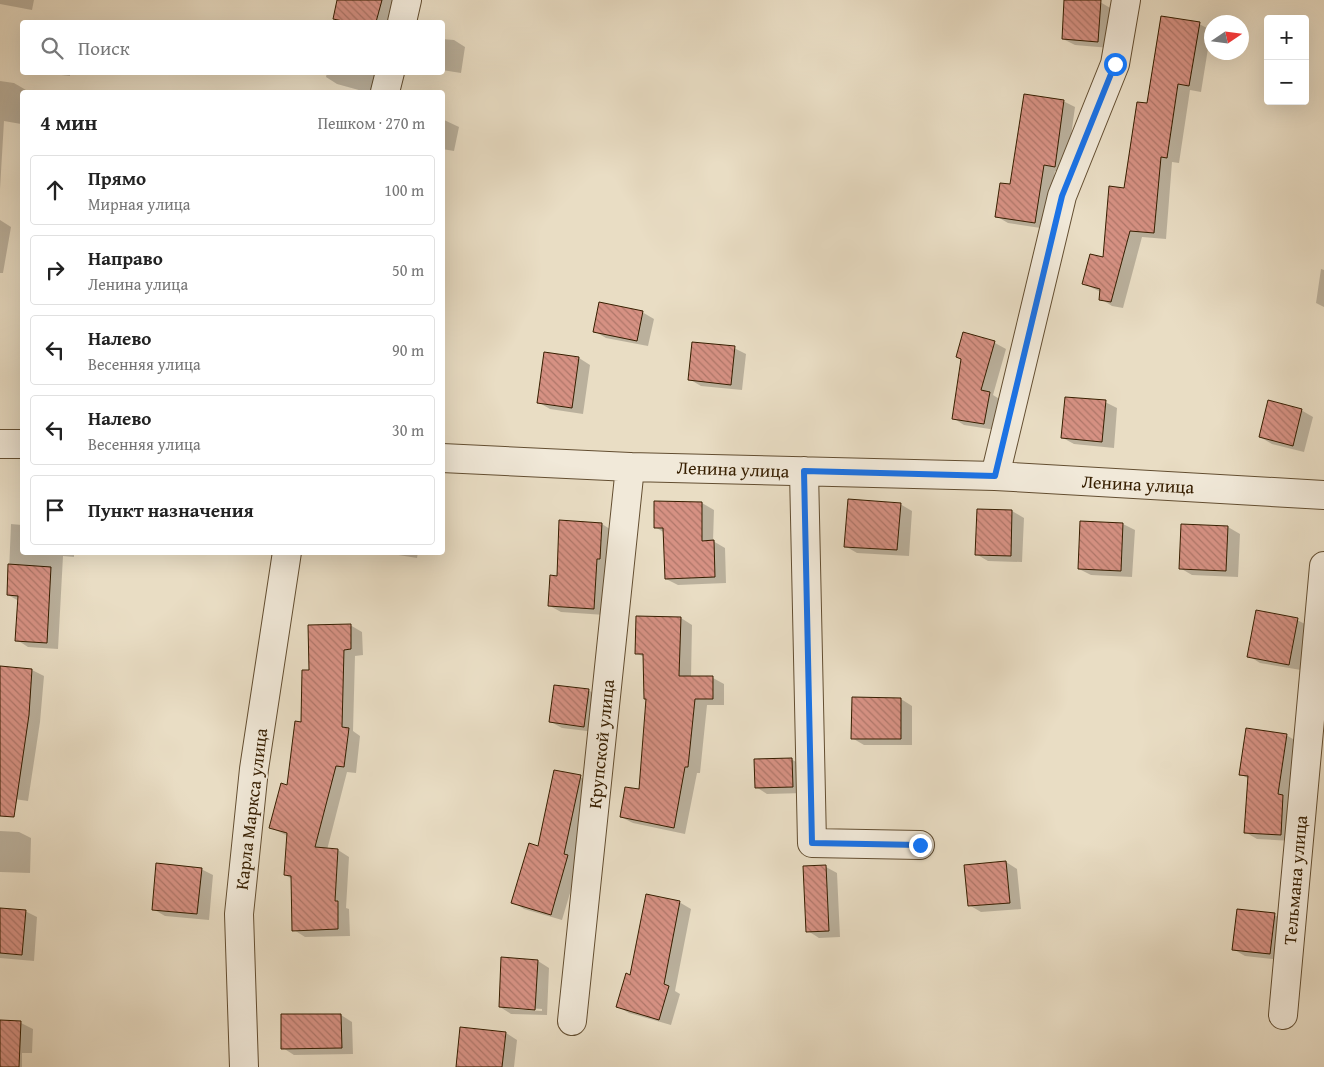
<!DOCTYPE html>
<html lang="ru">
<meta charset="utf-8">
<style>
body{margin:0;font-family:"Gentium Book Plus",serif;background:#f2f2f2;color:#222}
.controls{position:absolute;right:15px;top:15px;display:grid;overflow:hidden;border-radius:5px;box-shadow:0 5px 20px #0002}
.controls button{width:45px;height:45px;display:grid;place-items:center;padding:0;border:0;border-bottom:1px solid #e0e0e0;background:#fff;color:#222;font:25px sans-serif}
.compass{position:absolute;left:1204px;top:15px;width:45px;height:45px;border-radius:50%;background:#fff;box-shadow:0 5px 20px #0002;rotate:77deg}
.stop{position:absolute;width:15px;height:15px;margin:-11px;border:4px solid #1a73e8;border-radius:50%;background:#fff}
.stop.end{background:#1a73e8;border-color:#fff;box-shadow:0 1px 5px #0008}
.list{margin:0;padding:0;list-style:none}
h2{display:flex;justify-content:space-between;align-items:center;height:65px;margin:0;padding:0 20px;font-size:21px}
h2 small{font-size:16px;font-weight:400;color:#767676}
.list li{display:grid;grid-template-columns:32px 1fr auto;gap:15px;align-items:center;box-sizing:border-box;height:70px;margin:0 10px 10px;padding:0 10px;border:1px solid #e0e0e0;border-radius:5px}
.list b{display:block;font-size:19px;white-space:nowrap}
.list p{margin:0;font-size:16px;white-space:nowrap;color:#767676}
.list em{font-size:16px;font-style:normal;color:#767676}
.icon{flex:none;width:28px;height:28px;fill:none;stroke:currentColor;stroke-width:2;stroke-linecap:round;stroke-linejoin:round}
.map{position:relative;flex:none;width:1324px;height:1067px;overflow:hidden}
.search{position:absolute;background:#fff;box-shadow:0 5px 20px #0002;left:20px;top:20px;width:425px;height:55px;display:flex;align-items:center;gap:12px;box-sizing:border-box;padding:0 18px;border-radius:5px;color:#767676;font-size:19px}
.panel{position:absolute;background:#fff;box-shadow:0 5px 20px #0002;left:20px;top:90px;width:425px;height:465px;border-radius:5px}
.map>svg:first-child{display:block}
</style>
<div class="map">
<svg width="1324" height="1067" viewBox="0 0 1324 1067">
<defs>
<pattern id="building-back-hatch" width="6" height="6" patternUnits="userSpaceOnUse" patternTransform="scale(1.25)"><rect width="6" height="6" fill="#d69183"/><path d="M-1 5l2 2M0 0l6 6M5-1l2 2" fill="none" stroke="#ae7669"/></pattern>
</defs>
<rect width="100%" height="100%" fill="#e9ddc4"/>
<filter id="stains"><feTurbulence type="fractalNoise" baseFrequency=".004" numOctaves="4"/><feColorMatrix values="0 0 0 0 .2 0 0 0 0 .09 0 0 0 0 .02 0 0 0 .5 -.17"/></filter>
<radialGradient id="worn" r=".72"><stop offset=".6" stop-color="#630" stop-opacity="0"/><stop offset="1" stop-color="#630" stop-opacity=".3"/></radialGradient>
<!-- shadow -->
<path fill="#0003" fill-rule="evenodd" d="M 0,0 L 34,0 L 32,10 L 0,4 Z
M 339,0 L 395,0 L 390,22 L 342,22 L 334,18 Z
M 1066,0 L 1100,2 L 1112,9 L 1110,48 L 1075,45 L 1063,39 Z
M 1199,24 L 1211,30 L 1201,92 L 1190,90 L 1179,163 L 1172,162 L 1166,239 L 1142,237 L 1123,308 L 1112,306 L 1101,299 L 1101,292 L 1084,284 L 1104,258 L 1148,105 Z
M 442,39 L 454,40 L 465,47 L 461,73 L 442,70 Z
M 36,72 L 70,72 L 70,76 Z
M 327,72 L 378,72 L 372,92 L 366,92 L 337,84 L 326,77 Z
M 0,81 L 14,83 L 26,90 L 25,92 L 22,92 L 21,124 L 4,121 L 0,189 Z
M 1063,101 L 1075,107 L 1066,173 L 1055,171 L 1047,229 L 1008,223 L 996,216 L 1011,186 Z
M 442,119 L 459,127 L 454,151 L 442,149 Z
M 0,220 L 11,227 L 3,273 L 0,273 Z
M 1321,269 L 1324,270 L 1324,307 L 1316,303 Z
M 642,312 L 654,319 L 648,346 L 606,338 L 594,331 Z
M 964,334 L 995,343 L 1006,349 L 993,395 L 1001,400 L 996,430 L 964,425 L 953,418 L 963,360 Z
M 734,348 L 746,354 L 742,390 L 701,386 L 689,379 Z
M 579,358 L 590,365 L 583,414 L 550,409 L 538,402 Z
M 1105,402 L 1117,408 L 1114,448 L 1074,444 L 1063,438 Z
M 1301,410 L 1313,417 L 1304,452 L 1272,444 L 1260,437 Z
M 656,502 L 702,503 L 714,510 L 713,541 L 725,548 L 726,583 L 678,585 L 666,579 L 665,533 L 655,527 Z
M 900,504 L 912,511 L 909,556 L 857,553 L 845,546 Z
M 1012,511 L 1024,518 L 1022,562 L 988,561 L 976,554 Z
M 11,524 L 22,525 L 22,552 L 74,552 L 74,557 L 63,556 L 58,649 L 28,647 L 17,640 L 19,601 L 8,595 Z
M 602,524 L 613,531 L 605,615 L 561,612 L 550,606 L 558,577 Z
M 1123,524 L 1135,530 L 1132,577 L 1091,575 L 1079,569 Z
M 1182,525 L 1228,527 L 1240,534 L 1238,577 L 1192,575 L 1180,568 Z
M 380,552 L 418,552 L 417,558 Z
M 681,618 L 692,625 L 691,678 L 713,678 L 724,684 L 724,705 L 707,705 L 700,773 L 697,773 L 685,834 L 633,823 L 621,817 L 640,791 L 648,700 L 645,699 L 644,657 L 636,653 Z
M 1297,620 L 1309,626 L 1301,670 L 1260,663 L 1249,656 Z
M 350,625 L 362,632 L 363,655 L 355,656 L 353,731 L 360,736 L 356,773 L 347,772 L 327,850 L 338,850 L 349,857 L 346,908 L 349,909 L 350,936 L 305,937 L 294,930 L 292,879 L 285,875 L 288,836 L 271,828 L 288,786 L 302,723 L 310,671 Z
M 0,667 L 32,670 L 44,676 L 40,722 L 28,801 L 0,797 Z
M 588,690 L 600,697 L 595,732 L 562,728 L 551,722 Z
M 901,699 L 912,706 L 912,745 L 864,745 L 852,738 Z
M 1286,735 L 1298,742 L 1292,841 L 1257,839 L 1245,832 L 1249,779 L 1240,774 Z
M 791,759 L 803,766 L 804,793 L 767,794 L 756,787 Z
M 580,777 L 592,783 L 579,863 L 562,920 L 524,909 L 513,902 L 539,848 Z
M 0,831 L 19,832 L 31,838 L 30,873 L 0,872 Z
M 1006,862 L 1017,869 L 1021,909 L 981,912 L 969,905 Z
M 826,867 L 837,873 L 840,937 L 819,938 L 808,931 Z
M 201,869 L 213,875 L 209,920 L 165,916 L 153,909 Z
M 679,902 L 691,909 L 675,991 L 680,994 L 671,1025 L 629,1013 L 617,1006 L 631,976 Z
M 0,909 L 25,911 L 37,917 L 34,961 L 0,958 Z
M 1274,915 L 1286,921 L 1281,960 L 1245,956 L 1233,949 Z
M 538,961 L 549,968 L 547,1015 L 511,1014 L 500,1007 ZM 510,1007 L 542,1009 L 542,1011 L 510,1009 Z
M 341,1015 L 352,1022 L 353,1054 L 294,1055 L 283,1048 Z
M 0,1021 L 21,1023 L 33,1029 L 32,1053 L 22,1053 L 22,1067 L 0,1067 Z
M 506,1033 L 517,1040 L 514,1067 L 457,1067 Z"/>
<!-- building -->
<path fill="url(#building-back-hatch)" stroke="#361e00" d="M 337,0 L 382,0 L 376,22 L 348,22 L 333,19 Z
M 1064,0 L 1101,0 L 1098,42 L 1062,39 Z
M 1161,16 L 1200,22 L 1189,86 L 1178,84 L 1167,158 L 1161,157 L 1154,233 L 1130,231 L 1111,302 L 1099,300 L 1100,289 L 1082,284 L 1090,254 L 1103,257 L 1109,186 L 1124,188 L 1137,102 L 1147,103 Z
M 1024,94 L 1064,100 L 1055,167 L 1044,165 L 1035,223 L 995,217 L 1000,183 L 1010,184 Z
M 599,302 L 643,311 L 637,341 L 593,332 Z
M 963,332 L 995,341 L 981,390 L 990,392 L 984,424 L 952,419 L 961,359 L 956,357 Z
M 692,342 L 735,346 L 731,385 L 688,380 Z
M 544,352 L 579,357 L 572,408 L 537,403 Z
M 1065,397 L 1106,400 L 1102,442 L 1061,438 Z
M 1268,400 L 1302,409 L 1293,446 L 1259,437 Z
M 848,499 L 901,503 L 897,550 L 844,547 Z
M 654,501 L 702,502 L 702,541 L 714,540 L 715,577 L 665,579 L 663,528 L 654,528 Z
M 977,509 L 1012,510 L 1011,556 L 975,555 Z
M 559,520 L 602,523 L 600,559 L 597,559 L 594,609 L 548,606 L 550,575 L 557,576 Z
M 1080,521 L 1123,523 L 1121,571 L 1078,569 Z
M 1181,524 L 1228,526 L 1226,571 L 1179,569 Z
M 8,564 L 51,567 L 47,643 L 15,641 L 18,596 L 7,595 Z
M 1256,610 L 1298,618 L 1289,665 L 1247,657 Z
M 636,616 L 681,617 L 679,676 L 713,676 L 713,699 L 695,699 L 688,767 L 685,767 L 674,828 L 620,817 L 625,787 L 639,789 L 646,699 L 644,699 L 643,654 L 635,654 Z
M 351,624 L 351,649 L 344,650 L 342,727 L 349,728 L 344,767 L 336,766 L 315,847 L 338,849 L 335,901 L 338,901 L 338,929 L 292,931 L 291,876 L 284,875 L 287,833 L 269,828 L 281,783 L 287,785 L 295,721 L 301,722 L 302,670 L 309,670 L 308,625 Z
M 0,666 L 32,669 L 29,715 L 14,817 L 0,816 Z
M 554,685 L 589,689 L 584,727 L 549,722 Z
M 852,697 L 901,698 L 901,739 L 851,739 Z
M 1246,728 L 1287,734 L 1278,794 L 1283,795 L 1281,835 L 1244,833 L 1248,776 L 1239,775 Z
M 792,758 L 793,787 L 755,788 L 754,759 Z
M 554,770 L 581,775 L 564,854 L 568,855 L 551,915 L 511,903 L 529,843 L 538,846 Z
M 1006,861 L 1010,903 L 968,906 L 964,865 Z
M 156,863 L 202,868 L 197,914 L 152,910 Z
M 826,865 L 829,931 L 806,932 L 803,866 Z
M 646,894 L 680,901 L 664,984 L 669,986 L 659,1020 L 616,1007 L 626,973 L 630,975 Z
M 0,908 L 26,910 L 22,955 L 0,953 Z
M 1237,909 L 1275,913 L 1270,954 L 1232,950 Z
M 501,957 L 538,960 L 535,1010 L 499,1007 Z
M 281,1014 L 341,1014 L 342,1048 L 281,1049 Z
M 0,1020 L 21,1021 L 19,1067 L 0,1067 Z
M 460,1027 L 506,1032 L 502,1067 L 456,1067 Z"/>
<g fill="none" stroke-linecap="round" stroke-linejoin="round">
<!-- minor casing -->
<g stroke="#634e31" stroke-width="30">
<path id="minor" d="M 402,22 L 407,0
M 385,92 L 390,72
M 0,444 L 22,444
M 442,458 L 630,467 L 995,476 L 1324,495
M 804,471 L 812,843 L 920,845
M 995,476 L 1062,196 L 1115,64 L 1126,0
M 1283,1015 L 1324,566
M 572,1021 L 630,467
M 244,1067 L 239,914 L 254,769 L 287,552"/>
</g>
<!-- minor -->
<use href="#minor" stroke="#f1e9d9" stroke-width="28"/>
</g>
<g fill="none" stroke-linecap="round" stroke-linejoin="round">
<!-- route -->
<path stroke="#1a73e8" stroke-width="6" d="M 920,845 L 812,843 L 804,471 L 995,476 L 1062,196 L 1115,64"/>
</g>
<g text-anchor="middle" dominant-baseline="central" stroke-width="4" stroke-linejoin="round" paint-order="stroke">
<!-- street labels -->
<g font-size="18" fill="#361e00" stroke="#f1e9d9">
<text transform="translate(733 469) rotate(2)">Ленина улица</text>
<text transform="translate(1138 484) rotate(3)">Ленина улица</text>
<text transform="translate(601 744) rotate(-84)">Крупской улица</text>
<text transform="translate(251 809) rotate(-83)">Карла Маркса улица</text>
<text transform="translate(1295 880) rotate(-85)">Тельмана улица</text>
</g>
</g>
<rect width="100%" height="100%" filter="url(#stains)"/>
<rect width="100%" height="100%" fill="url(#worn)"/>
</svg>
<div class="controls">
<button>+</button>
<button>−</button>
</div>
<svg class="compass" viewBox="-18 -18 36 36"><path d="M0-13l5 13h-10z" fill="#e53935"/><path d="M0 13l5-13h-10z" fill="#767676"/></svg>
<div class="stop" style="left:1115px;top:64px"></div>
<div class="stop end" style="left:920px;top:845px"></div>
<div class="search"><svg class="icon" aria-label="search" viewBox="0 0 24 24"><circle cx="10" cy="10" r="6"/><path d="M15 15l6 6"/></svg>Поиск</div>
<section class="panel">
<h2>4 мин<small>Пешком · 270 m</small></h2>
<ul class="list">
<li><svg class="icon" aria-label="ahead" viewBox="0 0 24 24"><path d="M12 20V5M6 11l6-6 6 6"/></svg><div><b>Прямо</b><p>Мирная улица</p></div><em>100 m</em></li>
<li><svg class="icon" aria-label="right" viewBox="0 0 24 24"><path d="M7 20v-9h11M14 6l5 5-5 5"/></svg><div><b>Направо</b><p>Ленина улица</p></div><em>50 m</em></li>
<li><svg class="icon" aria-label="left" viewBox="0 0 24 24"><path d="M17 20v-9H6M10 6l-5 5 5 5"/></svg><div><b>Налево</b><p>Весенняя улица</p></div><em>90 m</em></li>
<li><svg class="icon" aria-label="left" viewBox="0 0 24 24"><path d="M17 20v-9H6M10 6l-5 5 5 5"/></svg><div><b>Налево</b><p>Весенняя улица</p></div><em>30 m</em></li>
<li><svg class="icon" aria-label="arrive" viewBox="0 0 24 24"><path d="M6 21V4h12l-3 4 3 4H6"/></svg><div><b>Пункт назначения</b></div></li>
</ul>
</section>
</div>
